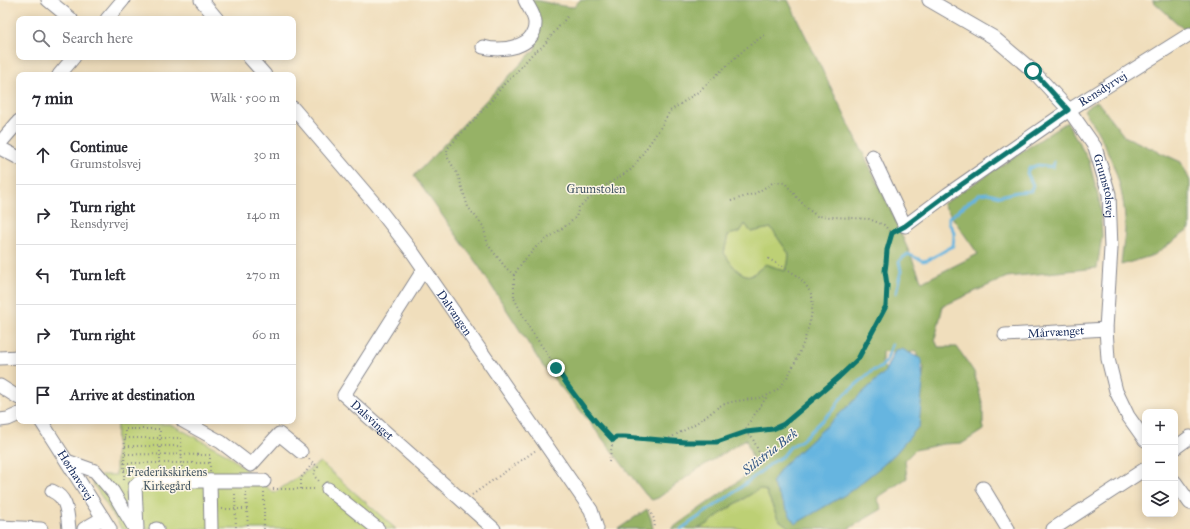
<!DOCTYPE html>
<meta charset="utf-8">
<style>
body{margin:0;font-family:"IM FELL Great Primer",serif;background:#f7f7f7;color:#2b2b33}
.controls{position:absolute;right:12px;bottom:12px;display:grid;overflow:hidden;border-radius:8px;box-shadow:0 2px 10px #0003}
.controls button{width:36px;height:36px;display:grid;place-items:center;padding:0;border:0;border-bottom:1px solid #e1e1e2;background:#fff;color:#2b2b33;font:20px sans-serif}
.stop{position:absolute;width:12px;height:12px;margin:-9px;border:3px solid #0f766e;border-radius:50%;background:#fff}
.stop.end{background:#0f766e;border-color:#fff;box-shadow:0 1px 4px #0008}
.list{margin:0;padding:0;list-style:none}
h2{display:flex;justify-content:space-between;align-items:center;height:52px;margin:0;padding:0 16px;font-size:17px}
h2 small{font-size:13px;font-weight:400;color:#7c7c81}
.list li{display:grid;grid-template-columns:26px 1fr auto;gap:12px;align-items:center;box-sizing:border-box;height:60px;padding:0 16px;border-top:1px solid #e1e1e2}
.list b{display:block;font-size:15px;white-space:nowrap}
.list p{margin:0;font-size:13px;white-space:nowrap;color:#7c7c81}
.list em{font-size:13px;font-style:normal;color:#7c7c81}
.icon{flex:none;width:22px;height:22px;fill:none;stroke:currentColor;stroke-width:2;stroke-linecap:round;stroke-linejoin:round}
.map{position:relative;flex:none;width:1190px;height:529px;overflow:hidden}
.search{position:absolute;background:#fff;box-shadow:0 2px 10px #0003;left:16px;top:16px;width:280px;height:44px;display:flex;align-items:center;gap:10px;box-sizing:border-box;padding:0 14px;border-radius:8px;color:#7c7c81;font-size:15px}
.panel{position:absolute;background:#fff;box-shadow:0 2px 10px #0003;left:16px;top:72px;width:280px;height:352px;border-radius:8px}
.map>svg:first-child{display:block}
</style>
<div class="map">
<svg width="1190" height="529" viewBox="0 0 1190 529">
<rect width="100%" height="100%" fill="#fcf5e5"/>
<filter id="ink" filterUnits="userSpaceOnUse"><feTurbulence type="fractalNoise" baseFrequency=".025" numOctaves="2"/><feDisplacementMap in="SourceGraphic" scale="8" xChannelSelector="R" yChannelSelector="G"/><feConvolveMatrix kernelMatrix="1 2 1 2 8 2 1 2 1" color-interpolation-filters="sRGB"/></filter>
<filter id="wash" filterUnits="userSpaceOnUse"><feTurbulence type="fractalNoise" baseFrequency=".012" numOctaves="4" result="noise"/><feDisplacementMap in="SourceGraphic" scale="16" xChannelSelector="R" yChannelSelector="G"/><feGaussianBlur stdDeviation="0.9" result="paint"/><feColorMatrix in="noise" values="0 0 0 0 0 0 0 0 0 0 0 0 0 0 0 0 0 1.4 0 .05"/><feComposite in="paint" operator="in"/></filter>
<g filter="url(#wash)">
<rect width="100%" height="100%" fill="#f0debc"/>
<!-- green -->
<path fill="#bdd074" stroke="#6c8069" d="M 745,224 L 751,232 L 771,228 L 789,254 L 788,264 L 785,271 L 766,264 L 751,276 C 737,275 731,263 724,253 L 728,235 L 740,232 Z
M 117,424 L 170,424 L 225,453 L 274,493 L 320,462 L 396,529 L 122,529 L 91,480 L 102,475 L 116,475 Z
M 759,489 L 766,491 L 778,519 L 791,529 L 716,529 L 698,528 Z"/>
<!-- forest -->
<path fill="#96b266" stroke="#587062" fill-rule="evenodd" d="M 529,0 C 544,0 558,7 574,7 L 580,0 L 788,0 L 890,208 L 922,282 L 978,254 L 943,204 L 1067,122 L 1089,161 L 1100,204 L 1102,236 L 1097,268 L 1007,277 L 943,306 L 935,339 L 938,347 L 957,347 L 974,372 L 983,406 L 983,430 L 963,443 L 943,444 L 915,450 L 905,460 L 907,478 L 877,498 L 882,509 L 848,529 L 791,529 L 778,519 L 766,491 L 759,489 L 724,511 L 708,524 L 697,529 L 671,529 L 747,475 L 755,466 L 746,439 L 695,471 L 658,498 L 652,500 L 646,495 L 580,410 L 542,365 L 480,268 L 414,176 L 535,49 L 540,26 ZM 745,224 L 751,232 L 771,228 L 789,254 L 788,264 L 785,271 L 766,264 L 751,276 C 737,275 731,263 724,253 L 728,235 L 740,232 ZM 916,350 L 917,353 L 917,360 L 924,367 L 922,384 L 910,394 L 882,365 L 882,351 C 894,352 905,357 916,350 Z
M 1152,0 L 1190,0 L 1190,35 Z
M 1097,101 L 1124,136 L 1181,162 L 1190,181 L 1190,229 L 1154,255 L 1121,265 C 1122,250 1126,234 1125,219 C 1123,180 1106,142 1084,110 Z
M 647,509 L 651,519 L 653,529 L 618,529 Z"/>
<!-- water -->
<path fill="#66b5e0" stroke="#40729f" d="M 902,349 L 921,359 L 923,382 L 919,426 L 896,453 L 882,466 L 848,493 L 795,524 L 772,483 L 781,468 L 884,373 L 895,350 Z"/>
<g fill="none" stroke-linecap="round" stroke-linejoin="round">
<!-- stream -->
<path stroke="#66b5e0" stroke-width="3" d="M 896,293 L 901,271 L 899,261 L 901,259 L 908,254 L 923,261 L 928,260 L 953,246 C 954,236 956,231 949,224 L 949,218 L 979,194 L 988,193 L 1000,196 L 1017,192 L 1031,191 L 1033,185 L 1027,173 L 1029,168 L 1038,165 L 1053,167 L 1054,162
M 681,529 L 732,494 L 773,462 L 783,456 L 790,447 L 802,440 L 835,408 L 841,398 L 872,371 L 880,368 L 886,362 L 892,345"/>
</g>
</g>
<g filter="url(#ink)">
<g fill="none" stroke-linecap="round" stroke-linejoin="round">
<!-- minor casing -->
<g stroke="#86868d" stroke-width="15">
<g id="minor">
<path d="M 48,0 L 71,19"/>
<path d="M 201,0 L 217,19"/>
<path id="s1" d="M 929,0 L 993,37 L 1033,71 L 1069,110 L 1095,147 L 1109,194 L 1111,248 L 1106,329 L 1108,359 L 1116,391 L 1128,416 L 1145,440"/>
<path d="M 107,19 L 123,0"/>
<path d="M 483,47 C 501,52 536,48 535,23 C 535,15 528,7 525,0"/>
<path d="M 249,57 L 265,75"/>
<path d="M 59,75 L 74,57"/>
<path id="s2" d="M 293,108 L 375,204 L 413,253 L 591,510 L 597,529"/>
<path d="M 0,143 L 19,121"/>
<path d="M 0,148 L 19,158"/>
<path id="s3" d="M 872,156 L 905,226 L 948,194 L 1069,110 L 1190,34"/>
<path id="s4" d="M 424,269 L 344,395 L 494,529"/>
<path id="s5" d="M 1005,335 L 1106,329"/>
<path d="M 0,358 L 19,357"/>
<path d="M 0,386 L 19,398"/>
<path d="M 0,420 L 8,419 L 19,414"/>
<path id="s6" d="M 41,421 L 110,529"/>
<path d="M 183,421 L 221,442 L 251,465 L 279,434 L 301,452"/>
<path d="M 1175,448 L 1190,437"/>
<path d="M 67,461 L 95,471 L 113,492 L 135,529"/>
<path d="M 210,481 L 211,529"/>
<path d="M 1175,482 L 1190,503"/>
<path d="M 983,488 L 1008,529"/>
<path d="M 328,489 L 378,529"/>
<path d="M 52,491 C 68,498 67,513 69,529"/>
<path d="M 0,527 L 41,529"/>
<path d="M 84,529 L 103,518"/>
<path d="M 137,529 L 135,486 L 141,481 L 264,481"/>
<path d="M 156,529 L 157,529"/>
<path d="M 1053,529 L 1145,469"/>
</g>
</g>
<!-- path -->
<path stroke="#86868d" stroke-width="2" stroke-dasharray="1 3" stroke-linecap="butt" d="M 731,201 L 756,193 L 774,182 L 785,183 L 800,201 L 809,210 L 817,216 L 869,219 L 884,225 L 891,233 L 896,231
M 514,275 L 506,268 L 488,245 L 483,226 L 468,207 L 458,175 L 448,158 L 447,149 L 487,106 L 505,83 L 513,76 L 533,53 L 542,47 L 567,17
M 125,438 L 181,438 L 182,470
M 613,440 L 597,424 L 573,394 L 548,355 L 530,329 L 514,298 L 514,275 L 521,264 L 537,246 L 567,225 L 576,217 L 579,207 L 605,186 L 632,169 L 661,127 L 670,111 L 698,92 L 746,48 L 766,34
M 666,440 C 679,433 693,426 705,417 C 710,414 715,409 720,406 C 738,397 761,403 778,389 C 793,376 819,312 811,294 C 801,273 785,269 767,258
M 125,446 L 181,446
M 125,454 L 210,455 L 210,471
M 309,459 L 318,467 L 314,472 L 315,477 L 320,482
M 762,459 L 752,437 L 746,433 L 746,427 L 768,395
M 609,462 L 613,440 L 616,437 C 649,436 684,447 717,441 C 727,440 736,434 746,432 C 767,428 776,430 794,416 L 858,359 L 882,314 L 886,306 L 886,297 L 887,285 L 885,271 L 887,249 L 891,233
M 124,463 L 210,463
M 124,470 L 135,471
M 124,480 L 125,429 L 160,429 L 160,471
M 273,489 L 317,489
M 301,489 L 301,478 L 313,463
M 246,492 L 248,529
M 264,492 L 264,529
M 235,494 L 236,529
M 472,495 L 536,450
M 222,509 L 247,509
M 650,510 L 654,519 L 655,529"/>
<!-- minor -->
<use href="#minor" stroke="#fff" stroke-width="13"/>
</g>
</g>
<g fill="none" stroke-linecap="round" stroke-linejoin="round" filter="url(#ink)">
<!-- route -->
<path stroke="#0f766e" stroke-width="5" d="M 556,368 C 572,393 591,418 613,440 L 616,437 L 625,437 L 685,442 L 717,442 L 746,432 L 773,429 L 784,424 L 839,377 L 858,359 L 886,306 L 887,285 L 885,271 L 886,263 L 887,250 L 892,233 L 905,226 L 948,194 L 1068,110 L 1033,71"/>
</g>
<g text-anchor="middle" dominant-baseline="central" stroke-width="3" stroke-linejoin="round" paint-order="stroke">
<!-- street labels -->
<g font-size="12" fill="#1b2f5e" stroke="#fcf5e5">
<text stroke="none"><textPath href="#s3" startOffset="318">Rensdyrvej</textPath></text>
<text stroke="none"><textPath href="#s1" startOffset="265">Grumstolsvej</textPath></text>
<text stroke="none"><textPath href="#s2" startOffset="261">Dalvangen</textPath></text>
<text stroke="none"><textPath href="#s5" startOffset="51">Mårvænget</textPath></text>
<text stroke="none"><textPath href="#s4" startOffset="187">Dalsvinget</textPath></text>
<text stroke="none"><textPath href="#s6" startOffset="64">Hørhavevej</textPath></text>
</g>
<!-- park labels -->
<g font-size="12" fill="#445764" stroke="#fcf5e5">
<text x="596" y="189">Grumstolen</text>
<text x="167" y="472">Frederikskirkens<tspan x="167" dy="14">Kirkegård</tspan></text>
</g>
<!-- water labels -->
<g font-size="13" font-style="italic" fill="#325785" stroke="#fcf5e5">
<text transform="translate(770 452) rotate(-38)">Silistria Bæk</text>
</g>
</g>
</svg>
<div class="controls">
<button>+</button>
<button>−</button>
<button><svg class="icon" aria-label="layers" viewBox="0 0 24 24"><path d="M12 4l9 5-9 5-9-5zM3 14l9 5 9-5"/></svg></button>
</div>
<div class="stop" style="left:1033px;top:71px"></div>
<div class="stop end" style="left:556px;top:368px"></div>
<div class="search"><svg class="icon" aria-label="search" viewBox="0 0 24 24"><circle cx="10" cy="10" r="6"/><path d="M15 15l6 6"/></svg>Search here</div>
<section class="panel">
<h2>7 min<small>Walk · 500 m</small></h2>
<ul class="list">
<li><svg class="icon" aria-label="ahead" viewBox="0 0 24 24"><path d="M12 20V5M6 11l6-6 6 6"/></svg><div><b>Continue</b><p>Grumstolsvej</p></div><em>30 m</em></li>
<li><svg class="icon" aria-label="right" viewBox="0 0 24 24"><path d="M7 20v-9h11M14 6l5 5-5 5"/></svg><div><b>Turn right</b><p>Rensdyrvej</p></div><em>140 m</em></li>
<li><svg class="icon" aria-label="left" viewBox="0 0 24 24"><path d="M17 20v-9H6M10 6l-5 5 5 5"/></svg><div><b>Turn left</b></div><em>270 m</em></li>
<li><svg class="icon" aria-label="right" viewBox="0 0 24 24"><path d="M7 20v-9h11M14 6l5 5-5 5"/></svg><div><b>Turn right</b></div><em>60 m</em></li>
<li><svg class="icon" aria-label="arrive" viewBox="0 0 24 24"><path d="M6 21V4h12l-3 4 3 4H6"/></svg><div><b>Arrive at destination</b></div></li>
</ul>
</section>
</div>
